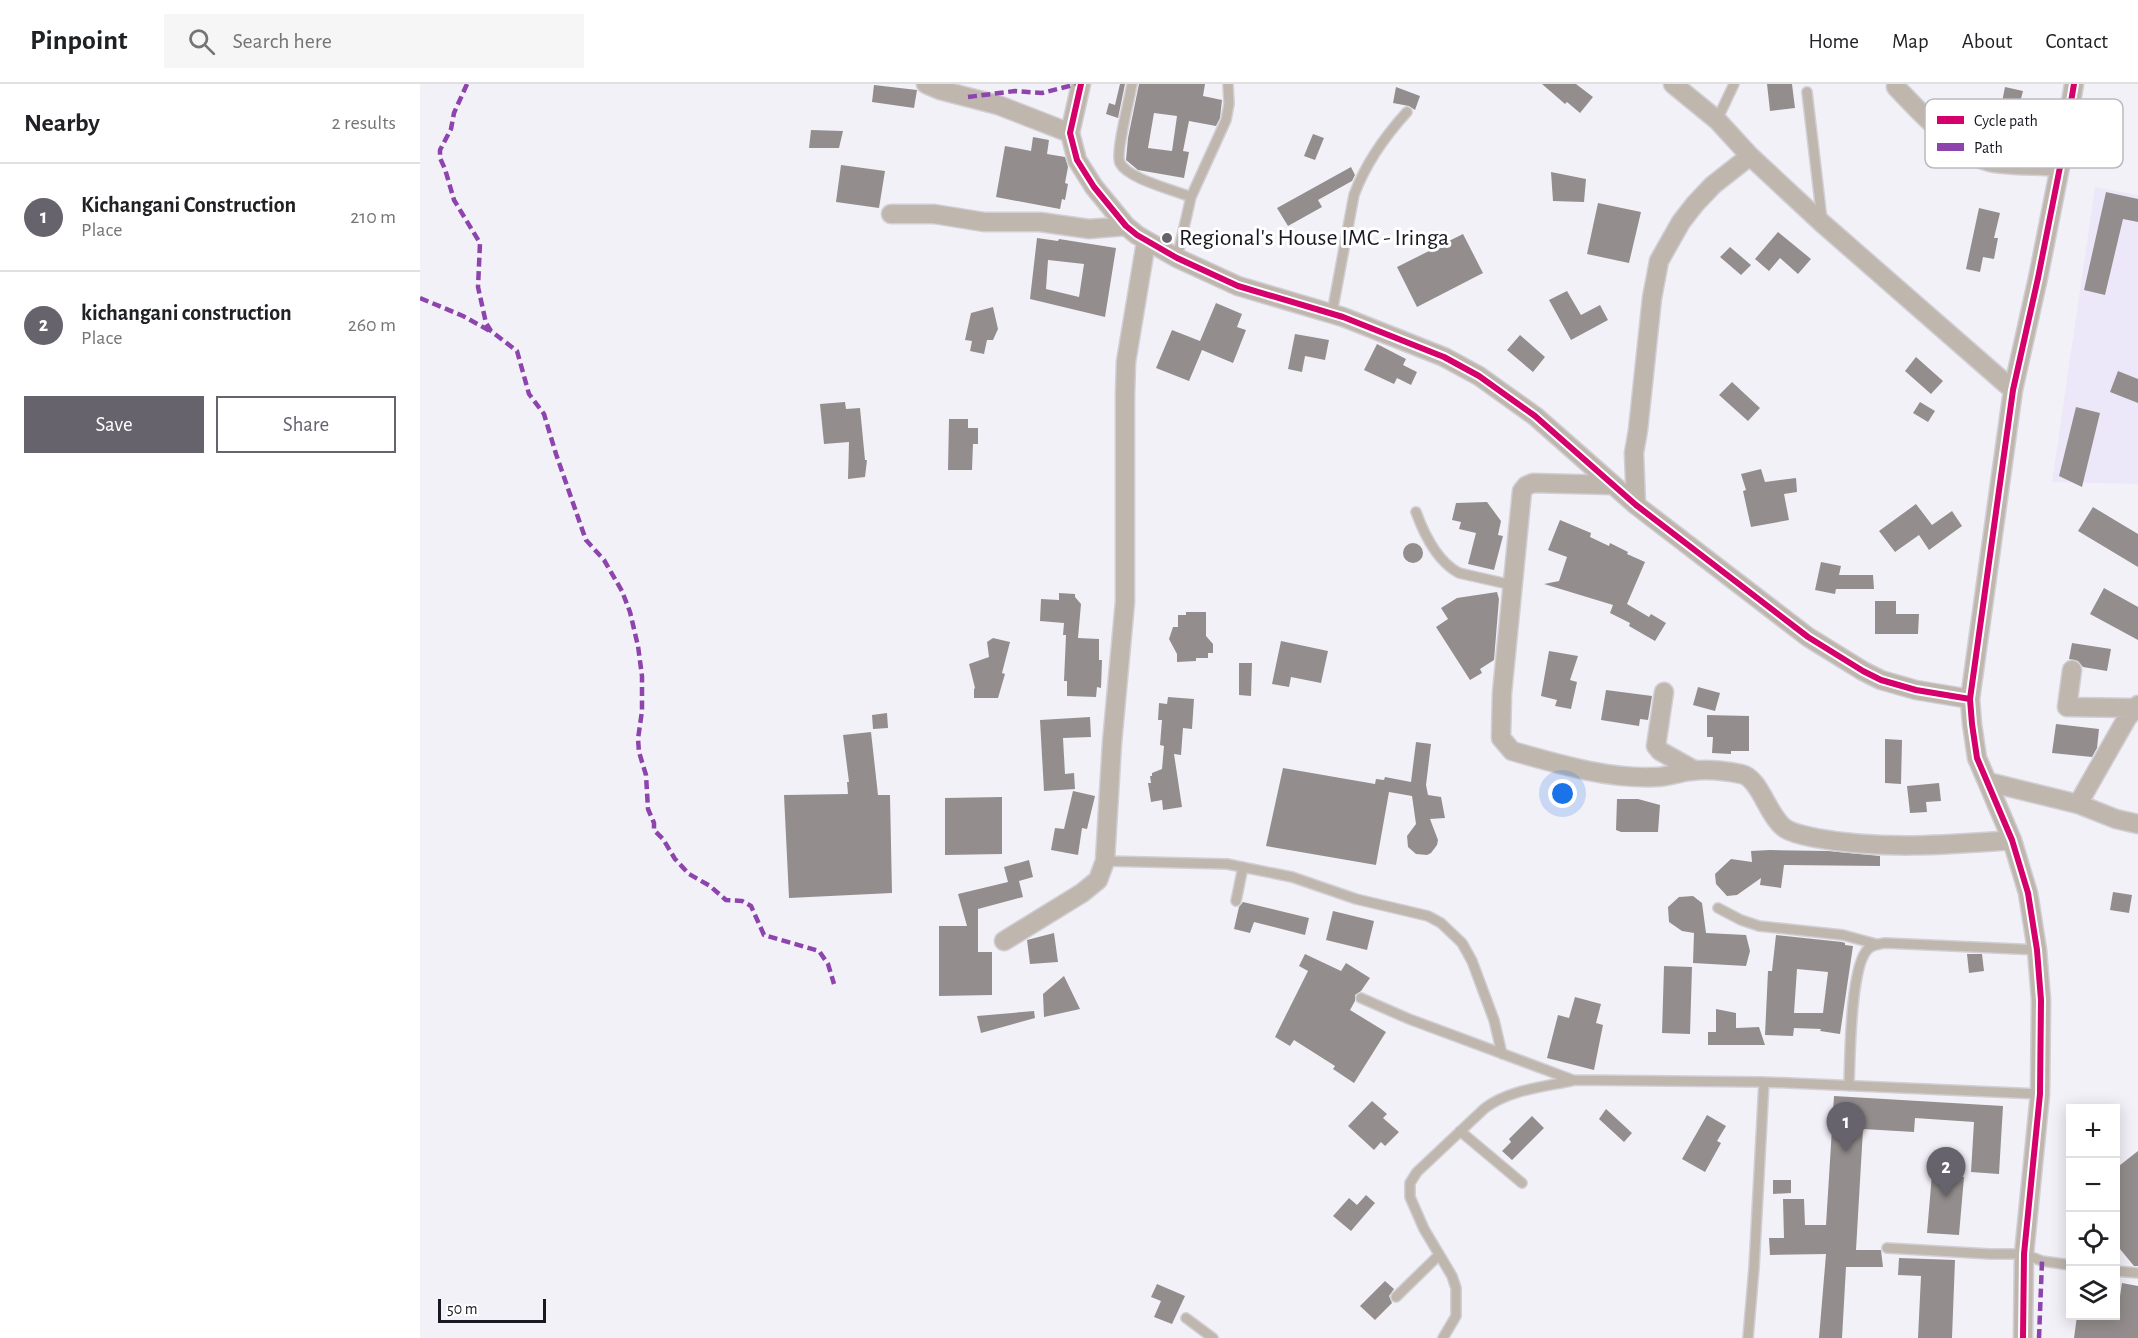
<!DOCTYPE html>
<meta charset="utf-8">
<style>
body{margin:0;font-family:"Alegreya Sans",sans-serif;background:#f6f6f6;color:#202124}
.controls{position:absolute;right:18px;bottom:18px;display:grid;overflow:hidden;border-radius:0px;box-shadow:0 3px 15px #0003}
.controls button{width:54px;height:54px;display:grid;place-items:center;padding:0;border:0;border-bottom:2px solid #e0e0e0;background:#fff;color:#202124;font:30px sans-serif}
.scale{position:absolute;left:18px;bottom:15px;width:108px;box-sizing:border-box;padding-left:6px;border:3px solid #1a1722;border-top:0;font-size:16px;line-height:21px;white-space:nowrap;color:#1a1722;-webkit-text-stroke:4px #fff;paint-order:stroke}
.you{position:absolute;left:1143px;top:710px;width:21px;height:21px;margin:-15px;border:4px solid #fff;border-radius:50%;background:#1a73e8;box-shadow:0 0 0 9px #1a73e833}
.badge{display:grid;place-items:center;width:39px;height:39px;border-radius:50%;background:#66636d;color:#fff;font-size:20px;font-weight:700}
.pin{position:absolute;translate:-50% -50px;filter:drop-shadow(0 2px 3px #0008)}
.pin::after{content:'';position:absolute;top:32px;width:21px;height:18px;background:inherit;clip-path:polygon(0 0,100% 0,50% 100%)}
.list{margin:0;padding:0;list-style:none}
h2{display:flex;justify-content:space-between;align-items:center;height:78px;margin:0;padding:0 24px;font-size:26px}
h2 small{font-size:20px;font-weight:400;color:#757577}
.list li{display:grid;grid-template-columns:39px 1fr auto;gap:18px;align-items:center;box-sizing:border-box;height:108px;padding:0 24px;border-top:2px solid #e0e0e0}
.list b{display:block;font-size:22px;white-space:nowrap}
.list p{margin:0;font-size:20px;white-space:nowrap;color:#757577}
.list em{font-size:20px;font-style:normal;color:#757577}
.actions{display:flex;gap:12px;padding:18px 24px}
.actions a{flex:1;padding:14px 0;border:2px solid #66636d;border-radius:0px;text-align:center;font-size:21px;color:#66636d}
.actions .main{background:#66636d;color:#fff}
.icon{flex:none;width:33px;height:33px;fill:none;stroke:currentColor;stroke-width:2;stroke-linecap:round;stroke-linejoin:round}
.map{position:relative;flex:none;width:1718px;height:1254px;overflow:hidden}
header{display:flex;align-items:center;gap:36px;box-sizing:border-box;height:84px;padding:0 30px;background:#fff;border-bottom:2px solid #e0e0e0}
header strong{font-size:28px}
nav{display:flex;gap:33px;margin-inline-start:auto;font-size:21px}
.search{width:420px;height:54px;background:#f6f6f6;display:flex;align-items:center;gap:15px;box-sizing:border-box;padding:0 21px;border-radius:0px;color:#757577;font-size:22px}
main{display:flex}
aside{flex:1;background:#fff}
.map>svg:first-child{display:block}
</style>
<header>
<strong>Pinpoint</strong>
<div class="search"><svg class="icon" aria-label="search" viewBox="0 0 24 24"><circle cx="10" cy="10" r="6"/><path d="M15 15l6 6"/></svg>Search here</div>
<nav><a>Home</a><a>Map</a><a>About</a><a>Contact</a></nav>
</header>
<main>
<aside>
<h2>Nearby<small>2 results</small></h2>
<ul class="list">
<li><span class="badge">1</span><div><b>Kichangani Construction</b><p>Place</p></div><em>210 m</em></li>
<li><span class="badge">2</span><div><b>kichangani construction</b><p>Place</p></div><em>260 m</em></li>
</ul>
<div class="actions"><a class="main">Save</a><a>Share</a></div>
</aside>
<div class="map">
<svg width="1718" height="1254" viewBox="0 0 1718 1254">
<rect width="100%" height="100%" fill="#f3f1f8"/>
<!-- built -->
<path fill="#ede8f9" d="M 1675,103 L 1718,111 L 1718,400 L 1632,398 Z"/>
<!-- building -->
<path fill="#938e8d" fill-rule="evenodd" d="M 700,0 L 705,0 L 698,34 L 686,30 L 689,19 L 695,21 Z
M 719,0 L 785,0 L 783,12 L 802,16 L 800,34 L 796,42 L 769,37 L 763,67 L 769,68 L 764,94 L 718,86 L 706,76 L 708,54 ZM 734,29 L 757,32 L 752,67 L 728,64 Z
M 1122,0 L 1156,0 L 1173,13 L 1160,29 L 1147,18 L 1145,20 Z
M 1347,0 L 1372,0 L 1375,24 L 1350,27 Z
M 454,1 L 497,6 L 494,24 L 452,18 Z
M 976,3 L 1000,12 L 995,26 L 989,22 L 973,19 Z
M 1585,3 L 1603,7 L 1597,30 L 1602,31 L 1597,51 L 1592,50 L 1589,65 L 1570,60 L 1578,22 L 1581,23 Z
M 391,46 L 423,47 L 419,64 L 389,64 Z
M 893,50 L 904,54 L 895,76 L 884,72 Z
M 613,53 L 629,56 L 627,70 L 645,73 L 648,83 L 645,99 L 648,100 L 645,116 L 642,115 L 640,125 L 576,113 L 585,62 L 611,67 Z
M 421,81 L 465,87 L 459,124 L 416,118 Z
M 931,83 L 935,91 L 932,97 L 898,116 L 902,123 L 868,142 L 857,124 Z
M 1131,88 L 1166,95 L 1164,118 L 1133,117 Z
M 1686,108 L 1718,115 L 1718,138 L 1703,135 L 1685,211 L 1664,206 Z
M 1178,119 L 1221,128 L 1209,179 L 1167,170 Z
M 1559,124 L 1580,129 L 1574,154 L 1578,154 L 1574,175 L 1563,173 L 1560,188 L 1546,185 Z
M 1358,148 L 1391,175 L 1378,190 L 1360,174 L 1349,187 L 1335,175 Z
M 1043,150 L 1063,189 L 997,223 L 977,183 Z
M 617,154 L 638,157 L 639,155 L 696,164 L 685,233 L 610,215 ZM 628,176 L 664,180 L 659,213 L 626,205 Z
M 1310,163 L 1331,181 L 1321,191 L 1300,173 Z
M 1147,207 L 1161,231 L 1180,221 L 1188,236 L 1151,256 L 1129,216 Z
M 796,219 L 822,230 L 817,243 L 826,246 L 813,279 L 782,266 L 769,297 L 736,284 L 752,246 L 780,257 Z
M 573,223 L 578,245 L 573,256 L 567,256 L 564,270 L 550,267 L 552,257 L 545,256 L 551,229 Z
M 875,250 L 909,256 L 905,276 L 885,272 L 882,288 L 868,285 Z
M 1100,251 L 1125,273 L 1113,288 L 1087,266 Z
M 957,260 L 986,275 L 983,281 L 997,288 L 991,301 L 977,294 L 974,300 L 944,286 Z
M 1496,273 L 1523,297 L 1511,310 L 1485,287 Z
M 1698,287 L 1718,295 L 1718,319 L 1690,308 Z
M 1312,298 L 1340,324 L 1328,337 L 1299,311 Z
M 425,318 L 426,325 L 440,324 L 445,376 L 447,376 L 445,393 L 428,395 L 429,358 L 404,360 L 400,320 Z
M 1500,318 L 1515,327 L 1508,338 L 1493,329 Z
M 1656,323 L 1680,329 L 1662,403 L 1639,392 Z
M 529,335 L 548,335 L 548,344 L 558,344 L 558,360 L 553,360 L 552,386 L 528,386 Z
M 1341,385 L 1345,398 L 1376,394 L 1377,408 L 1364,410 L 1369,436 L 1331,443 L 1323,407 L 1326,406 L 1321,390 Z
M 1067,418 L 1081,437 L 1078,451 L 1083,452 L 1074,486 L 1048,480 L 1056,449 L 1039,445 L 1041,438 L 1032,436 L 1036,419 Z
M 1496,420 L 1512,441 L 1532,427 L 1542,442 L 1509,466 L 1499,451 L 1475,468 L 1459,447 Z
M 1673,423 L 1718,450 L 1718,483 L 1658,447 Z
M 1140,436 L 1171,449 L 1170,453 L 1189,462 L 1190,459 L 1208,468 L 1207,470 L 1225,478 L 1207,520 L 1229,533 L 1231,530 L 1246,539 L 1235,557 L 1209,542 L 1210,539 L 1190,529 L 1193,521 L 1124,500 L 1139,497 L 1147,473 L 1128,466 Z
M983 469a10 10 0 1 1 20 0a10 10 0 1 1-20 0Z
M 1401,478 L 1421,482 L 1419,491 L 1453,491 L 1454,505 L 1416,505 L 1415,510 L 1395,506 Z
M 1684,504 L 1718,523 L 1718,556 L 1670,530 Z
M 1077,508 L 1079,515 L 1074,576 L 1060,585 L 1062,589 L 1050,596 L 1016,543 L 1028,535 L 1021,524 L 1037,514 Z
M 639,509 L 655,510 L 655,513 L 661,520 L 658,554 L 679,555 L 679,576 L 682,576 L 681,604 L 677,603 L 676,613 L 647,612 L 647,597 L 644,597 L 646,551 L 643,551 L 644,539 L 620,537 L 621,515 L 639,516 Z
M 1455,517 L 1476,517 L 1476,530 L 1499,530 L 1498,550 L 1455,550 Z
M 766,528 L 786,528 L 786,552 L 793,560 L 793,569 L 788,569 L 788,574 L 776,574 L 776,577 L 757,578 L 757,570 L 749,555 L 753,543 L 758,543 L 758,531 L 766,531 Z
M 573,554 L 590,558 L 582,589 L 585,590 L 578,614 L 554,614 L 554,605 L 555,604 L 549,580 L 569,573 L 567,558 Z
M 861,557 L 908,567 L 901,599 L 871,593 L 869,603 L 852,600 Z
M 1652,559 L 1691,565 L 1687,587 L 1663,583 L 1658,577 L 1649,575 Z
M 1129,567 L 1158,572 L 1150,596 L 1157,598 L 1151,625 L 1135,622 L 1137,616 L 1121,612 Z
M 819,579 L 832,579 L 831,612 L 819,611 Z
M 1278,603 L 1300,609 L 1295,627 L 1273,621 Z
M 1186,606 L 1232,612 L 1228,636 L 1220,635 L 1219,642 L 1181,636 Z
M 748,613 L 774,615 L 772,645 L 763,644 L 761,671 L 754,670 L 762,723 L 743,726 L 742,716 L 731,718 L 728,699 L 731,699 L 730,692 L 732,692 L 732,689 L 742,685 L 744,662 L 740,661 L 742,636 L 738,636 L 739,619 L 747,620 Z
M 467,629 L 468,644 L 453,645 L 452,631 Z
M 1287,631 L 1329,632 L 1329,667 L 1311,667 L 1311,670 L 1292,669 L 1293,653 L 1287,653 Z
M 670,633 L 671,653 L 643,654 L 645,690 L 654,689 L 655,705 L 624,707 L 620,636 Z
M 1636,640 L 1679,645 L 1677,664 L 1672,673 L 1632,669 Z
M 451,648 L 458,711 L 470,711 L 472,809 L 369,814 L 364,711 L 428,710 L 427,698 L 429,698 L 423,651 Z
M 1465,655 L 1482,656 L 1481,700 L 1465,699 Z
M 996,658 L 1011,660 L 1006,701 L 1008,711 L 1021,713 L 1025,734 L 1010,735 L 1018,756 L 1017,761 L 1011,769 L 1007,771 L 996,770 L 988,763 L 987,752 L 996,740 L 992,712 L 969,708 L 956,781 L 846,762 L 863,684 L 955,700 L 956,695 L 964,696 L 965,693 L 991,698 Z
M 1519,699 L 1521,717 L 1506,718 L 1507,728 L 1490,729 L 1487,702 Z
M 653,707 L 675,712 L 667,745 L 662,744 L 658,771 L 631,766 L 635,744 L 644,745 Z
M 582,713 L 582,770 L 525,771 L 525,714 Z
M 1197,715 L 1218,715 L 1240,721 L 1238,748 L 1201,748 L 1196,746 Z
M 1350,766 L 1408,767 L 1460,772 L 1460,782 L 1364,781 L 1361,804 L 1340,801 L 1341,794 L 1317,811 L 1307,812 L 1296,800 L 1295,790 L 1311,775 L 1332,778 L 1331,767 Z
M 609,776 L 613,793 L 599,797 L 603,813 L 558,825 L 558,868 L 572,868 L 572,911 L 519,912 L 519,842 L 547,842 L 538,810 L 588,798 L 584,783 Z
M 1693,808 L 1712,811 L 1709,829 L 1690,826 Z
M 1273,812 L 1282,819 L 1286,849 L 1326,851 L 1330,867 L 1326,882 L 1273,879 L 1274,849 L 1262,847 L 1249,838 L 1248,823 L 1259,813 Z
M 823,818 L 889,834 L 885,851 L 834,838 L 830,849 L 814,845 L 819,823 Z
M 913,827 L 954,837 L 947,866 L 906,856 Z
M 634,849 L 638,878 L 610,880 L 607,856 Z
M 1356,851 L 1422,858 L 1425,859 L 1425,861 L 1433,862 L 1420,950 L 1400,947 L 1401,945 L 1374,944 L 1373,952 L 1345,951 L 1348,887 L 1352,887 ZM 1377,885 L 1408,888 L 1403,929 L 1374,929 Z
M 885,870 L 921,887 L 926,879 L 950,894 L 941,907 L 935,911 L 935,917 L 930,926 L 966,948 L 934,999 L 913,985 L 915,982 L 874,956 L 870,962 L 855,953 L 888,887 L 879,882 Z
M 1547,870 L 1562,870 L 1564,887 L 1549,889 Z
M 1244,882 L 1272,883 L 1270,950 L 1242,949 Z
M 644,892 L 660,925 L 624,933 L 623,910 Z
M 1155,913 L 1181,920 L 1176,939 L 1183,941 L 1174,986 L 1127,974 L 1138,931 L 1149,934 Z
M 1296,925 L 1316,929 L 1316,944 L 1339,943 L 1345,961 L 1288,961 L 1288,948 L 1296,948 Z
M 614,927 L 615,934 L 561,949 L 557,932 Z
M 1414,1012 L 1583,1022 L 1579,1090 L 1551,1088 L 1554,1038 L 1495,1034 L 1494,1048 L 1443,1045 L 1436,1166 L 1461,1166 L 1463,1183 L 1426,1183 L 1422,1254 L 1399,1254 L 1406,1170 L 1350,1171 L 1349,1154 L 1364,1154 L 1363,1115 L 1384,1115 L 1385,1141 L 1406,1141 Z
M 952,1017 L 967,1030 L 963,1034 L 979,1048 L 965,1062 L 961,1058 L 954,1066 L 928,1042 Z
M 1186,1025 L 1212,1049 L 1204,1058 L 1179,1035 Z
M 1287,1031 L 1306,1042 L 1297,1057 L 1301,1059 L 1285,1088 L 1262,1075 Z
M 1112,1032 L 1124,1044 L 1092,1076 L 1082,1067 L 1091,1058 L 1089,1055 Z
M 1718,1067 L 1718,1182 L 1714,1182 L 1695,1159 L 1695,1085 Z
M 1512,1090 L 1544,1093 L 1539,1151 L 1507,1149 Z
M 1353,1096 L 1371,1096 L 1371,1109 L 1353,1110 Z
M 946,1111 L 955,1119 L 931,1147 L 913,1132 L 929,1114 L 937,1121 Z
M 1479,1174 L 1535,1176 L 1532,1254 L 1498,1254 L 1501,1192 L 1478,1191 Z
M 965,1197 L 974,1205 L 969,1212 L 972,1219 L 955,1236 L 940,1222 Z
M 1702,1199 L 1718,1202 L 1718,1254 L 1654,1254 L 1657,1232 L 1697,1232 Z
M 737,1200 L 765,1212 L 752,1240 L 734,1233 L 741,1217 L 731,1213 Z"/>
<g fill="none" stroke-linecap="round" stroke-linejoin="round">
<!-- lane casing -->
<g stroke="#d1cfd5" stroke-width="12">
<path id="lane" d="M 712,0 C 710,14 695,69 700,79 C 708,95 754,106 771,113
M 1387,8 L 1402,136
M 1297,36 L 1314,0
M 757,174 L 771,113 L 806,36 L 809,20 L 808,0
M 912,229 L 934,111 C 945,81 966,51 987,28
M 996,428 C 1004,450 1018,478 1039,489 L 1092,501
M 685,777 L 807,780 L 872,793 L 936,815 L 1008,832 L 1021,839 L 1042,859 L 1052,877 L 1074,936 L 1082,970
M 816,817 L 823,783
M 1298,824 L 1321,836 L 1339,842 L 1423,851 L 1456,860
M 941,914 L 989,935 L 1153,996 L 1344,998 L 1620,1010
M 1429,1002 C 1430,975 1430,882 1448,865 C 1453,860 1459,860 1465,859 L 1617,866
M 1040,1047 L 1102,1099
M 1467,1164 L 1570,1170 L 1604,1170 L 1622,1177 L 1650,1181
M 1696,1187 L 1718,1189
M 976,1213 L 1019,1171
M 766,1234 L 793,1254
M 1023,1254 L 1036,1232 L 1036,1204 L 1032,1192 L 1004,1145 L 990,1113 L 990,1099 L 997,1088 L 1065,1024 C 1089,1006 1122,1003 1151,997
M 1328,1254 L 1334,1184 L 1344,998"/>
</g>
<!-- street casing -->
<g stroke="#d1cfd5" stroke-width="21">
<path id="street" d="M 506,0 L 520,6 L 578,21 L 650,49
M 661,0 L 650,49 L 657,76 L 674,103 L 706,142 L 717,151 L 757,174 L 818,202 L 923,233 L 1024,273 L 1059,292 L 1115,332 L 1216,421 L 1388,553 L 1443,587 L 1461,596 L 1496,606 L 1550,615
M 1253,0 L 1297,36 L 1330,72 L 1402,139 L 1593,306
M 1476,3 C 1499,27 1541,74 1575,79 C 1596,82 1619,81 1640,83
M 471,130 L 514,130 L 564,138 L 620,138 L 669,145 L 706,142
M 1191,401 L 1113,399 L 1106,402 L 1102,407 L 1082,609 L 1081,654 L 1092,667 C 1138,680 1187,695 1235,693 C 1247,693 1259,688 1271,687 C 1286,685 1306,687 1321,690 C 1340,693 1348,734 1366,745 C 1374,750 1387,752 1396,754 C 1460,766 1528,761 1592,756
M 1216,421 L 1214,369 L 1218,346 L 1232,214 L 1239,177 L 1261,138 L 1275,120 L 1293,101 L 1330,72
M 1652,586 L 1647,623 L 1714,624
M 1244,608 L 1236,662 L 1240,667 L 1274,686
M 1568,698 L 1658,720 L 1696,735 L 1718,740
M 1658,720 L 1707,634 L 1718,621
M 584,857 L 662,809 L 678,796 L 685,777 L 692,659 L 705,518 L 705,311 L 706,278 L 726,158
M 1603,1254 L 1604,1170 L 1620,1010 L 1621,916 L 1617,866 L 1608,809 L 1592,756 L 1557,674 L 1552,640 L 1550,615 L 1593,306 L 1618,194 L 1640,83 L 1654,0"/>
</g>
<!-- lane -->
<use href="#lane" stroke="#bfb6ae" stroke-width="9"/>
<!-- street -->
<use href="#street" stroke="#bfb6ae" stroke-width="18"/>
<!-- quiet -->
<path stroke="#8e44ad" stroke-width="4.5" stroke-dasharray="9 4.5" stroke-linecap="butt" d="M 47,0 L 34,29 L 31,45 L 20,66 L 20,74 L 25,85 L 34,116 L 60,159 L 58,203 L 66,239 L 71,247 L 97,267 L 109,310 L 124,330 L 136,370 L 162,445 L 166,456 L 184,476 L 202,507 L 210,528 L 218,562 L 222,592 L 222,627 L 218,655 L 219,668 L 226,691 L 228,725 L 234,739 L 234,746 L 243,755 L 255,775 L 269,790 L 290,802 L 306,816 L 322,817 L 331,822 L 344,851 L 399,867 L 408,880 L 414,900
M 548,13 L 595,7 L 622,9 L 657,0
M 0,214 L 43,232 L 70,247
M 1619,1254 L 1622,1177"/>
<!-- cycleway casing -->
<g stroke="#fff" stroke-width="10">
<path id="cycleway" d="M 661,0 L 650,49 L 657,76 L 674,103 L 706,142 L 717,151 L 757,174 L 818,202 L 923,233 L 1024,273 L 1059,292 L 1115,332 L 1216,421 L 1388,553 L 1443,587 L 1461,596 L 1496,606 L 1550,615
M 1603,1254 L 1604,1170 L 1620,1010 L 1621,916 L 1617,866 L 1608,809 L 1592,756 L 1557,674 L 1552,640 L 1550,615 L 1593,306 L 1618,194 L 1640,83 L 1654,0"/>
</g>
<!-- cycleway -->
<use href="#cycleway" stroke="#d6006c" stroke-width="6"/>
</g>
<!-- markers -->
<circle fill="#66636d" stroke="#fff" stroke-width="2" cx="747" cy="154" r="6"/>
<g text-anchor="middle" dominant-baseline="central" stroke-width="6" stroke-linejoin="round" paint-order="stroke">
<!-- poi labels -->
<g font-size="24" fill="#1a1722" stroke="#fff" text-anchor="start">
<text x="759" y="154">Regional's House IMC - Iringa</text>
</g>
</g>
<!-- legend -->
<rect x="1505" y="15" width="198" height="69" rx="9" fill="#fff" stroke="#bab9bd" stroke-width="1.5"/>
<rect x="1517" y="32" width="27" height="8" fill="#d6006c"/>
<rect x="1517" y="59" width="27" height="8" fill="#8e44ad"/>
<g font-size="16" fill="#1a1722">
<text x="1554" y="42">Cycle path</text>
<text x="1554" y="69">Path</text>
</g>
</svg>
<div class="controls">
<button>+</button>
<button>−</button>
<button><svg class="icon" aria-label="locate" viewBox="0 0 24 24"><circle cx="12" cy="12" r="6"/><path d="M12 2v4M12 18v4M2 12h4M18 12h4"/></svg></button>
<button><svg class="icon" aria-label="layers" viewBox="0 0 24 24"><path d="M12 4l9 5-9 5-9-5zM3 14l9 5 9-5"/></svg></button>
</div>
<div class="scale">50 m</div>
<div class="you"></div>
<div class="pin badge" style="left:1426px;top:1068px">1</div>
<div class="pin badge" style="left:1526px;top:1113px">2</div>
</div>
</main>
